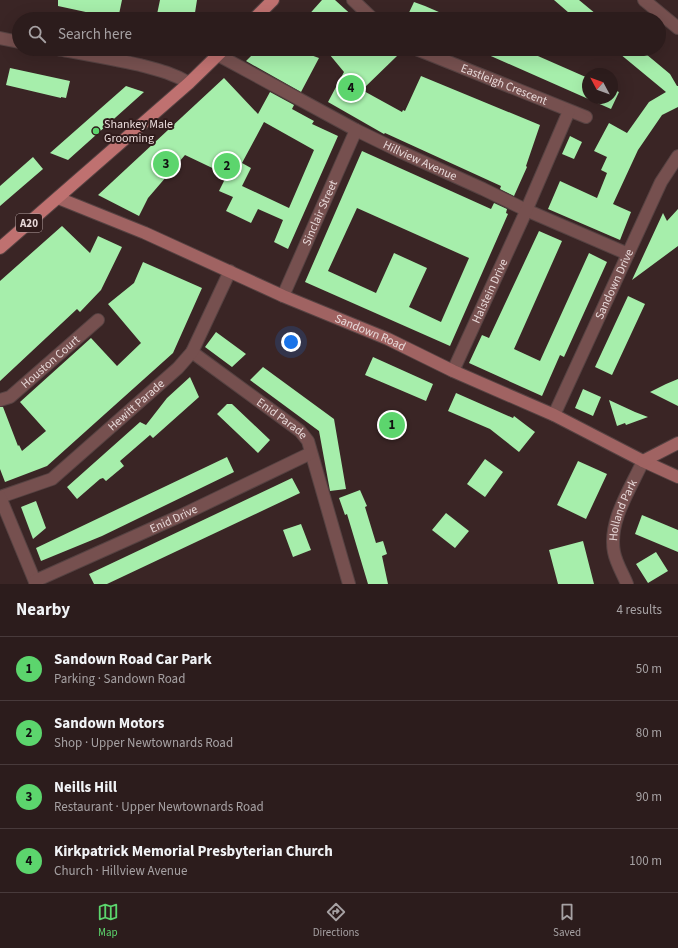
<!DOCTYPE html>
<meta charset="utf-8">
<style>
body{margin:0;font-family:"Source Sans 3",sans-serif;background:#342525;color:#f1f3f6}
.compass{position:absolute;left:582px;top:68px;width:36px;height:36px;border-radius:50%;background:#2c1c1c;box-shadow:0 4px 16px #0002;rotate:311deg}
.you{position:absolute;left:291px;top:342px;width:14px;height:14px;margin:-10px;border:3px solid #fff;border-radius:50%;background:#1a73e8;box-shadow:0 0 0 6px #1a73e833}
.badge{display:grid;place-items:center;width:26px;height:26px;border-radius:50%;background:#5cd56d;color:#111;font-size:13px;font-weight:700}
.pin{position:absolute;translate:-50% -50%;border:2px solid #fff;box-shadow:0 1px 4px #0006}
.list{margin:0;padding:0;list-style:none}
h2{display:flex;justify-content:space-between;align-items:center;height:52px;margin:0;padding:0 16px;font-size:17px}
h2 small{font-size:13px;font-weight:400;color:#a6a1a3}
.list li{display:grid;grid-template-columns:26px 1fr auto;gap:12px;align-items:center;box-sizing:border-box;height:64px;padding:0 16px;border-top:1px solid #483a3b}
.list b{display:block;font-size:15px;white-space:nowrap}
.list p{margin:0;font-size:13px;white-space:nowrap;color:#a6a1a3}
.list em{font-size:13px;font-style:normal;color:#a6a1a3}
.icon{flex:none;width:22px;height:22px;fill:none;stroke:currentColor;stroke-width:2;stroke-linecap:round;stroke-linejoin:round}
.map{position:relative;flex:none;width:678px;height:584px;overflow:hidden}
.search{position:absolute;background:#2c1c1c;box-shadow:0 4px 16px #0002;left:12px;right:12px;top:12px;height:44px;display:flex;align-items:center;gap:10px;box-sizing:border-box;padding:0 14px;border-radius:22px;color:#a6a1a3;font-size:15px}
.sheet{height:308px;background:#2c1c1c}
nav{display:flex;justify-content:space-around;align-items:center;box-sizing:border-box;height:56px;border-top:1px solid #483a3b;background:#2c1c1c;font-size:11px;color:#a6a1a3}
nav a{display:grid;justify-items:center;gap:2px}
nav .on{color:#5cd56d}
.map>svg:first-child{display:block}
</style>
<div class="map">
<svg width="678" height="584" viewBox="0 0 678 584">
<rect width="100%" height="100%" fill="#3a2525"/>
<!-- building -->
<path fill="#a6eeab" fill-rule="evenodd" d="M 58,0 L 122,0 L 118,19 L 58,6 Z
M 160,0 L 197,0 L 194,19 L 156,19 Z
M 322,0 L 335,0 L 356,19 L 305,19 Z
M 554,0 L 579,0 L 602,19 L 576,19 Z
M 414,2 L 425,6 L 455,19 L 406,19 Z
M 258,49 L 294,49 L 319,58 L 301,92 L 246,61 Z
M 325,49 L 390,49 L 397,56 L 362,90 L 402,112 L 403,110 L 405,111 L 421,76 L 540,125 L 526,166 L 527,167 L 514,196 L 500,189 L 501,186 L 385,133 L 384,134 L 328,102 L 344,72 Z
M 475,49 L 522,49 L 588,78 L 588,98 L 612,98 L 612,89 L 619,92 L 611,109 Z
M 614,49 L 640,49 L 670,74 L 677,86 L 678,86 L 678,107 L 662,115 L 638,150 L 613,204 L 631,212 L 620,240 L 548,209 L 560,181 L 597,198 L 607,173 L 601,170 L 607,157 L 594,151 L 609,123 L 627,133 L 649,102 L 666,92 Z
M 10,68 L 70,81 L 66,98 L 61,97 L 61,98 L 6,85 Z
M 224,78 L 258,114 L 270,92 L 294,105 L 292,109 L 314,121 L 312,124 L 338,136 L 288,249 L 274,242 L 283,220 L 258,209 L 251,223 L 226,211 L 233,197 L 219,191 L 227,175 L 185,155 L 148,198 L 139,216 L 98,195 ZM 264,122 L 314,150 L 289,208 L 242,186 L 251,168 L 242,163 Z
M 126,86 L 144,92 L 68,160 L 50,153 Z
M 570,136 L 582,142 L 574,159 L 562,154 Z
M 362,151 L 491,209 L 494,203 L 507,209 L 506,213 L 508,214 L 450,346 L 305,282 ZM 357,208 L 469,258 L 441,322 L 409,307 L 427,268 L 394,253 L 376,293 L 328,271 Z
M 33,157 L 43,169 L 0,206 L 0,186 Z
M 678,209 L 678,246 L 632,280 L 663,213 L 667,221 Z
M 62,226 L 90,253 L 98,236 L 122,247 L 101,290 L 80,312 L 77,309 L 0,381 L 0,281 Z
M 539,231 L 562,241 L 514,349 L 540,361 L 589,253 L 607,262 L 564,357 L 560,355 L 542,396 L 469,363 L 482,335 L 489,338 Z
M 143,262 L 202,288 L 173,353 L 47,466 L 5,482 L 0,469 L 0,407 L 3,407 L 18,446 L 19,445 L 22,451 L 46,431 L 20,402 L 91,338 L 117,366 L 141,343 L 108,304 L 134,283 Z
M 628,296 L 645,304 L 612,375 L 595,367 Z
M 216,332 L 246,354 L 232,367 L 205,347 Z
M 373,357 L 433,384 L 426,401 L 365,375 Z
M 263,367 L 334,419 L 346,489 L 330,491 L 319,431 L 250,380 Z
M 190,377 L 199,397 L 153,438 L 150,435 L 120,461 L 124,466 L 106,481 L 103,478 L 100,479 L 77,499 L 67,487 L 140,422 L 146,425 L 167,398 Z
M 678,379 L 678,406 L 650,392 L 666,384 Z
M 583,389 L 601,397 L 593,416 L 575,408 Z
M 456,393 L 513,418 L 514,416 L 535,432 L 519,452 L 490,429 L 448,411 Z
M 609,400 L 635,412 L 648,417 L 626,425 L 625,423 L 617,426 Z
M 227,404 L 232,404 L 270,440 L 258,453 L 217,414 Z
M 227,457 L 234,472 L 102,536 L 41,561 L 36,548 Z
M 485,459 L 503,472 L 485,497 L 467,484 Z
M 578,461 L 607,474 L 586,519 L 557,505 Z
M 292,478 L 300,493 L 107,584 L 94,584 L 89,574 Z
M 360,490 L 367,506 L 365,507 L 376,543 L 383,541 L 387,554 L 382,556 L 388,584 L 368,584 L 347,514 L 345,515 L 339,498 Z
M 36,501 L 46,528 L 33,539 L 21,507 Z
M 446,513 L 469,531 L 455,548 L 432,530 Z
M 642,515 L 678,530 L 678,552 L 635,534 Z
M 301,524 L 311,550 L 293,557 L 283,530 Z
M 583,541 L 594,584 L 558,584 L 549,550 Z
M 656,552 L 668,571 L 648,583 L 636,564 Z"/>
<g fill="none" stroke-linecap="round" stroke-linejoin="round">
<!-- street casing -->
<g stroke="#564242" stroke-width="14">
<g id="street">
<path d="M 353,0 L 373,19"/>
<path d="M 644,0 L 678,28"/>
<path d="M 0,38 L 19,42"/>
<path d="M 58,49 C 85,54 113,59 140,65 C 159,70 172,73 189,83"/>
<path id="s1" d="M 416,49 L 586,117"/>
<path id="s2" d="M 218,55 L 356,130 L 399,151 L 483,189 L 526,210 L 628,254"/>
<path id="s3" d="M 283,296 L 356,130"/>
<path id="s4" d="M 192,352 L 300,431 L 308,441 L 349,584"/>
<path id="s5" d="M 453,371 L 523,218 L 569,111"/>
<path id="s6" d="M 0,400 L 10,397 L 98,320"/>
<path id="s7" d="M 554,415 L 661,182 L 678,156"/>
<path id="s8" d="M 0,497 L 52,479 L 178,368 L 192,352 L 230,271"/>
<path d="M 0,497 L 36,584"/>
<path id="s9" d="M 35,581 L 180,516 L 311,453"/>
<path id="s10" d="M 627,584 C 623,574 616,563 614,552 C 608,521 631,488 643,461"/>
</g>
</g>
<!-- secondary casing -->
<g stroke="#564242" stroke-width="14">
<g id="secondary">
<path id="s11" d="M 58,198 L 145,233 L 283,296 L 388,339 L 453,371 L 554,415 L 643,461 L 678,477"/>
<path d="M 643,461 L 678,443"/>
</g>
</g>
<!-- primary casing -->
<g stroke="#564242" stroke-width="14">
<path id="primary" d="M 254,19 L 273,0
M 0,248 L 189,83 L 224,49"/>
</g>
<!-- street -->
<use href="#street" stroke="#76504f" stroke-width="12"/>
<!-- secondary -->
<use href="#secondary" stroke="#a06362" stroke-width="12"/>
<!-- primary -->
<use href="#primary" stroke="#bf7170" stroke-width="12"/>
</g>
<!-- markers -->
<circle fill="#5cd56d" stroke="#301b1b" stroke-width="1.5" cx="96" cy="131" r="4"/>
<g text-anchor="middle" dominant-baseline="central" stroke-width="4" stroke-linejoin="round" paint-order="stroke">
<!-- shield labels -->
<rect fill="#301b1b" stroke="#b1a0a0" stroke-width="1" x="16" y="214" width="26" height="18" rx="3"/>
<g font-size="11" font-weight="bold" fill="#e8d9d9">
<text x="29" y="223">A20</text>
</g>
<!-- street labels -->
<g font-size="12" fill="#e8d9d9" stroke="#301b1b">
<text stroke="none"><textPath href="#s1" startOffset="95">Eastleigh Crescent</textPath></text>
<text stroke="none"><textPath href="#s2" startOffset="228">Hillview Avenue</textPath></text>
<text stroke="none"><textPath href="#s3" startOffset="91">Sinclair Street</textPath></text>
<text stroke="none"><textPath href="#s7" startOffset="144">Sandown Drive</textPath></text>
<text stroke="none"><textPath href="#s5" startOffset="88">Halstein Drive</textPath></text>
<text stroke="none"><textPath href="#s11" startOffset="340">Sandown Road</textPath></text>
<text stroke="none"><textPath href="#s6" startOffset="64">Houston Court</textPath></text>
<text stroke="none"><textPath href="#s8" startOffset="167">Hewitt Parade</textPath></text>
<text stroke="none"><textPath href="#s4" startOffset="112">Enid Parade</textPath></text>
<text stroke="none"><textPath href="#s10" startOffset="78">Holland Park</textPath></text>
<text stroke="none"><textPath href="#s9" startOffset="152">Enid Drive</textPath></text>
</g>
<!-- poi labels -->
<g font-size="12" fill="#e8d9d9" stroke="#301b1b" text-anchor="start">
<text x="104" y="124">Shankey Male<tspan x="104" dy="14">Grooming</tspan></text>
</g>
</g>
</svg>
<svg class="compass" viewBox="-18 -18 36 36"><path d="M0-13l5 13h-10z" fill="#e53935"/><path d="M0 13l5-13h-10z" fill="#a6a1a3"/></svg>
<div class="you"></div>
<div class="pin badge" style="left:392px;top:425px">1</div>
<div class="pin badge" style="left:227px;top:166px">2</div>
<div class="pin badge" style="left:166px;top:164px">3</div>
<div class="pin badge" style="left:351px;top:88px">4</div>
<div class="search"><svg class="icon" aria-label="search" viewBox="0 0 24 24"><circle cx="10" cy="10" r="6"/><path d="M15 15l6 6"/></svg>Search here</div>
</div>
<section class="sheet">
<h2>Nearby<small>4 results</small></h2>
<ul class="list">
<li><span class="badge">1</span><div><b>Sandown Road Car Park</b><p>Parking · Sandown Road</p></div><em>50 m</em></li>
<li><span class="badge">2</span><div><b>Sandown Motors</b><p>Shop · Upper Newtownards Road</p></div><em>80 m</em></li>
<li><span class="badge">3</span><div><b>Neills Hill</b><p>Restaurant · Upper Newtownards Road</p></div><em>90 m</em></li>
<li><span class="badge">4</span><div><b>Kirkpatrick Memorial Presbyterian Church</b><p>Church · Hillview Avenue</p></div><em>100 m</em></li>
</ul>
</section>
<nav>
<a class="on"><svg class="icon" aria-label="map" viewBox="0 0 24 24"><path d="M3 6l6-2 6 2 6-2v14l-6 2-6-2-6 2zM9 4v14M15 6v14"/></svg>Map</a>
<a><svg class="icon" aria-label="directions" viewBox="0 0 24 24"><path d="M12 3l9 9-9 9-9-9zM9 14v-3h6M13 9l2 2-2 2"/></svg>Directions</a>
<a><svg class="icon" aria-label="saved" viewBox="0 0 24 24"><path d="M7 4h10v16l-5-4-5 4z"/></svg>Saved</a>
</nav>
